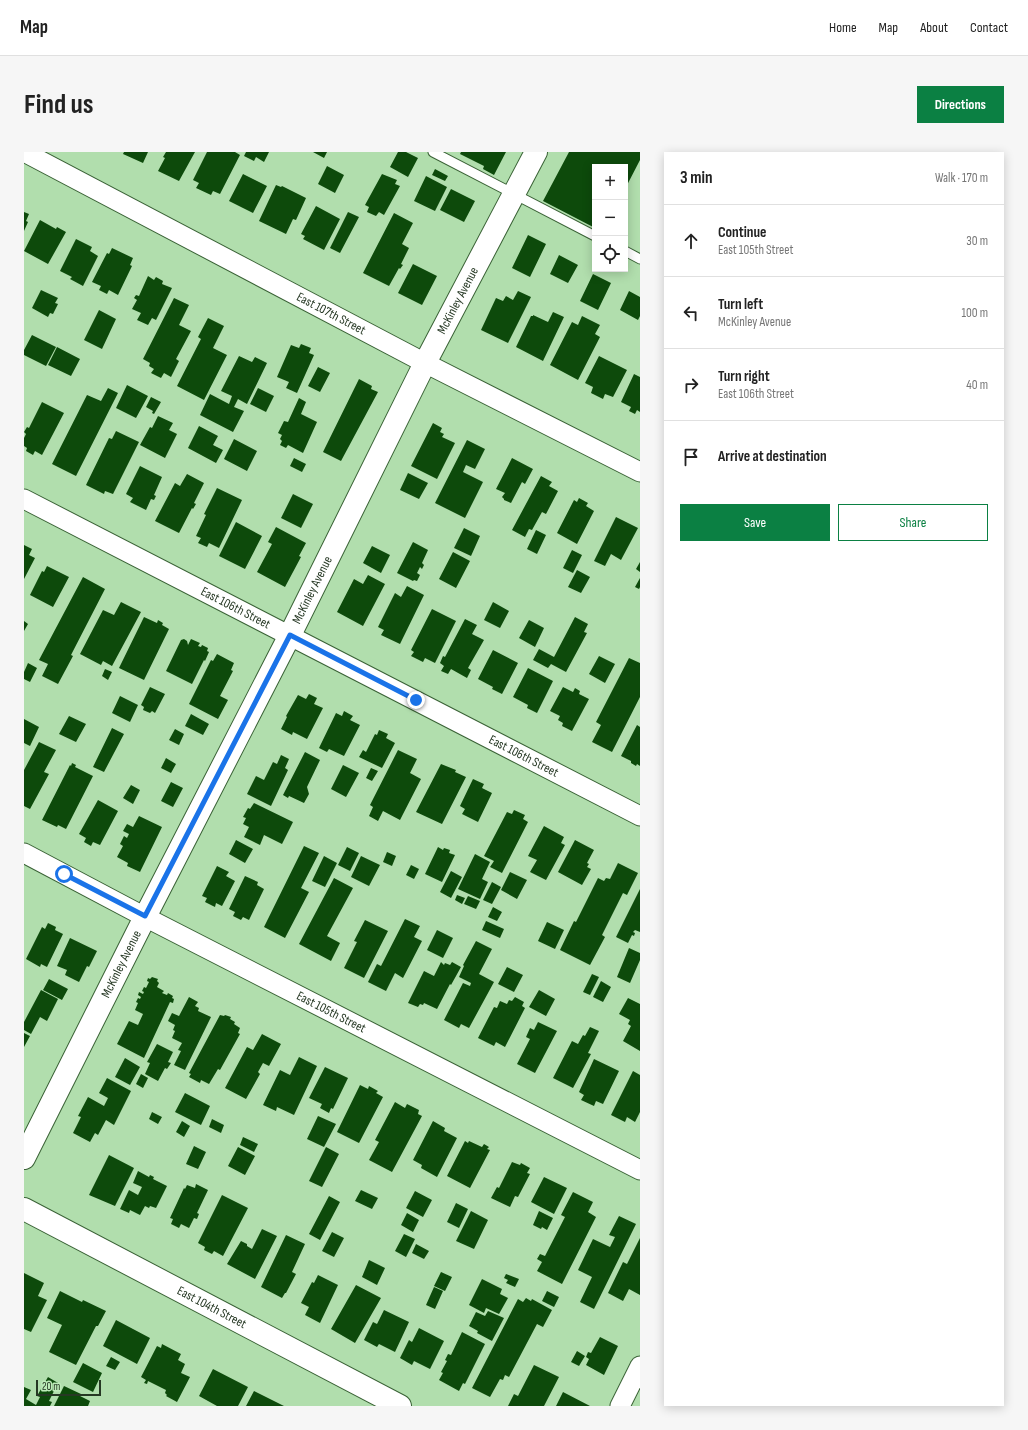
<!DOCTYPE html>
<meta charset="utf-8">
<style>
body{margin:0;font-family:"Sofia Sans Condensed",sans-serif;background:#f6f6f6;color:#222}
.controls{position:absolute;right:12px;top:12px;display:grid;overflow:hidden;border-radius:0px;box-shadow:0 2px 10px #0003}
.controls button{width:36px;height:36px;display:grid;place-items:center;padding:0;border:0;border-bottom:1px solid #e0e0e0;background:#fff;color:#222;font:20px sans-serif}
.scale{position:absolute;left:12px;bottom:10px;width:65px;box-sizing:border-box;padding-left:4px;border:2px solid #263824;border-top:0;font-size:11px;line-height:14px;white-space:nowrap;color:#263824;-webkit-text-stroke:3px #beecb9;paint-order:stroke}
.stop{position:absolute;width:12px;height:12px;margin:-9px;border:3px solid #1a73e8;border-radius:50%;background:#fff}
.stop.end{background:#1a73e8;border-color:#fff;box-shadow:0 1px 4px #0008}
.list{margin:0;padding:0;list-style:none}
h2{display:flex;justify-content:space-between;align-items:center;height:52px;margin:0;padding:0 16px;font-size:17px}
h2 small{font-size:13px;font-weight:400;color:#767676}
.list li{display:grid;grid-template-columns:26px 1fr auto;gap:12px;align-items:center;box-sizing:border-box;height:72px;padding:0 16px;border-top:1px solid #e0e0e0}
.list b{display:block;font-size:15px;white-space:nowrap}
.list p{margin:0;font-size:13px;white-space:nowrap;color:#767676}
.list em{font-size:13px;font-style:normal;color:#767676}
.actions{display:flex;gap:8px;padding:12px 16px}
.actions a{flex:1;padding:9px 0;border:1px solid #0b8043;border-radius:0px;text-align:center;font-size:14px;color:#0b8043}
.actions .main{background:#0b8043;color:#fff}
.icon{flex:none;width:22px;height:22px;fill:none;stroke:currentColor;stroke-width:2;stroke-linecap:round;stroke-linejoin:round}
.map{position:relative;flex:none;width:616px;height:1254px;overflow:hidden;border-radius:0px}
header{display:flex;align-items:center;gap:24px;box-sizing:border-box;height:56px;padding:0 20px;background:#fff;border-bottom:1px solid #e0e0e0}
header strong{font-size:19px}
nav{display:flex;gap:22px;margin-inline-start:auto;font-size:14px}
.intro{display:flex;align-items:center;justify-content:space-between;box-sizing:border-box;height:96px;padding:0 24px}
h1{margin:0;font-size:28px}
.button{padding:10px 18px;border-radius:0px;background:#0b8043;color:#fff;font-size:14px;font-weight:700}
main{display:flex;gap:24px;padding:0 24px}
aside{flex:1;background:#fff;border-radius:0px;box-shadow:0 2px 10px #0003}
.map>svg:first-child{display:block}
</style>
<header>
<strong>Map</strong>
<nav><a>Home</a><a>Map</a><a>About</a><a>Contact</a></nav>
</header>
<div class="intro"><h1>Find us</h1><a class="button">Directions</a></div>
<main>
<div class="map">
<svg width="616" height="1254" viewBox="0 0 616 1254">
<rect width="100%" height="100%" fill="#b1dead"/>
<!-- building -->
<path fill="#0d4a0b" d="M 100,0 L 124,0 L 119,11 L 99,2 Z
M 142,0 L 171,0 L 155,29 L 134,19 L 141,6 L 139,5 Z
M 183,0 L 211,0 L 216,3 L 196,42 L 189,39 L 187,43 L 172,36 L 175,31 L 169,28 Z
M 222,0 L 245,0 L 240,10 L 232,5 L 230,9 L 220,4 Z
M 289,0 L 303,0 L 300,6 Z
M 374,0 L 382,0 L 394,6 L 384,25 L 366,15 Z
M 437,0 L 482,0 L 470,23 L 459,17 L 460,14 L 436,2 Z
M 545,0 L 616,0 L 616,8 L 601,37 L 601,15 L 571,15 L 571,76 L 519,49 Z
M 303,14 L 320,23 L 311,41 L 294,32 Z
M 411,17 L 424,24 L 421,29 L 408,23 Z
M 219,22 L 243,34 L 229,61 L 205,49 Z
M 358,22 L 373,28 L 371,32 L 376,34 L 360,63 L 355,60 L 352,64 L 343,60 L 345,55 L 341,53 Z
M 402,24 L 423,35 L 411,59 L 390,49 Z
M 252,33 L 257,35 L 258,34 L 282,46 L 272,68 L 269,67 L 262,82 L 235,69 Z
M 427,37 L 451,49 L 440,70 L 416,58 Z
M 292,54 L 316,67 L 300,98 L 279,87 L 281,84 L 277,82 Z
M 0,60 L 5,62 L 2,69 L 4,70 L 0,79 Z
M 324,60 L 335,65 L 316,101 L 306,96 Z
M 370,61 L 389,71 L 378,92 L 385,96 L 377,112 L 379,113 L 376,117 L 375,116 L 365,134 L 339,121 Z
M 16,68 L 32,77 L 33,75 L 42,80 L 24,112 L 0,99 Z
M 504,83 L 522,92 L 506,125 L 488,116 Z
M 52,87 L 68,95 L 66,99 L 74,104 L 59,134 L 46,127 L 48,125 L 36,119 Z
M 88,96 L 109,106 L 106,113 L 108,114 L 94,143 L 85,138 L 83,142 L 75,138 L 77,134 L 68,130 L 83,101 L 85,102 Z
M 535,103 L 554,113 L 544,131 L 526,122 Z
M 389,112 L 413,124 L 398,153 L 374,141 Z
M 569,122 L 587,131 L 574,158 L 556,149 Z
M 124,124 L 130,128 L 132,125 L 139,129 L 138,132 L 148,136 L 132,168 L 128,166 L 124,173 L 113,168 L 117,161 L 108,157 L 113,148 L 110,146 L 112,143 L 115,144 Z
M 17,138 L 34,146 L 31,151 L 34,152 L 29,162 L 26,161 L 24,165 L 8,156 Z
M 494,139 L 507,145 L 484,191 L 457,178 L 472,146 L 479,149 L 482,144 L 489,148 Z
M 605,139 L 616,145 L 616,164 L 614,168 L 596,158 Z
M 150,146 L 165,153 L 155,173 L 167,179 L 152,207 L 155,209 L 147,225 L 140,221 L 137,226 L 127,221 L 130,217 L 125,214 L 126,211 L 119,207 Z
M 75,158 L 92,167 L 78,197 L 60,188 Z
M 529,160 L 540,165 L 519,209 L 492,195 L 507,164 L 509,164 L 509,163 L 524,170 Z
M 558,164 L 576,173 L 571,182 L 576,185 L 554,228 L 526,213 L 548,170 L 554,173 Z
M 184,166 L 200,174 L 189,196 L 203,203 L 180,248 L 153,234 L 177,187 L 174,185 Z
M 8,183 L 32,195 L 22,214 L 0,203 L 0,198 Z
M 277,192 L 287,196 L 285,201 L 290,203 L 273,241 L 262,236 L 265,230 L 253,225 L 267,193 L 275,196 Z
M 33,195 L 56,207 L 47,224 L 24,213 Z
M 215,204 L 228,210 L 231,205 L 243,211 L 223,252 L 214,247 L 210,255 L 220,259 L 209,280 L 176,263 L 186,242 L 205,252 L 208,244 L 197,239 Z
M 575,204 L 603,218 L 589,245 L 581,242 L 579,247 L 567,241 L 569,235 L 561,231 Z
M 294,215 L 306,221 L 296,240 L 284,234 Z
M 610,222 L 616,225 L 616,260 L 613,258 L 611,262 L 605,259 L 607,255 L 597,250 Z
M 335,227 L 348,234 L 347,237 L 354,240 L 317,309 L 299,300 Z
M 103,233 L 124,244 L 112,266 L 92,256 Z
M 84,236 L 94,241 L 52,324 L 28,312 L 63,243 L 77,249 Z
M 234,236 L 250,244 L 242,260 L 226,252 Z
M 127,245 L 137,250 L 130,262 L 128,261 L 129,259 L 122,255 Z
M 275,246 L 282,250 L 277,262 L 293,270 L 279,301 L 264,293 L 262,296 L 256,293 L 258,289 L 256,287 L 258,283 L 254,281 L 260,269 L 264,270 Z
M 18,250 L 40,261 L 18,303 L 11,299 L 9,303 L 2,299 L 3,296 L 0,294 L 0,286 L 2,282 L 0,280 L 3,275 L 5,276 Z
M 134,264 L 149,271 L 145,278 L 153,282 L 141,306 L 116,293 L 126,275 L 128,276 Z
M 409,271 L 418,276 L 416,280 L 420,282 L 418,285 L 431,291 L 413,327 L 387,314 Z
M 175,274 L 194,284 L 189,293 L 199,298 L 192,311 L 164,296 Z
M 92,279 L 115,290 L 89,342 L 81,339 L 80,342 L 62,333 L 85,286 L 88,287 Z
M 210,287 L 233,299 L 223,319 L 200,307 Z
M 443,288 L 461,297 L 451,317 L 442,313 L 439,320 L 459,330 L 441,366 L 411,351 Z
M 270,306 L 282,312 L 278,320 L 266,314 Z
M 488,306 L 509,317 L 501,332 L 498,330 L 487,351 L 480,348 L 480,347 L 478,345 L 481,341 L 472,337 Z
M 116,314 L 138,325 L 130,343 L 132,344 L 130,348 L 127,347 L 122,358 L 106,350 L 109,346 L 102,342 Z
M 384,321 L 404,331 L 395,347 L 376,338 Z
M 163,322 L 180,331 L 170,351 L 172,352 L 169,357 L 168,356 L 155,381 L 131,369 L 151,331 L 156,334 Z
M 517,324 L 528,330 L 525,334 L 534,339 L 522,362 L 518,360 L 508,378 L 505,377 L 501,385 L 488,378 Z
M 193,336 L 218,348 L 195,396 L 185,391 L 183,395 L 174,391 L 177,386 L 172,384 L 182,363 L 180,362 Z
M 269,342 L 289,352 L 277,376 L 257,366 Z
M 555,346 L 564,351 L 562,354 L 570,359 L 553,392 L 533,381 L 550,348 L 553,350 Z
M 592,365 L 614,376 L 597,408 L 587,402 L 581,414 L 570,409 Z
M 212,370 L 238,384 L 221,417 L 195,404 Z
M 252,375 L 282,391 L 275,404 L 277,405 L 261,435 L 233,420 L 248,392 L 244,390 Z
M 440,376 L 456,384 L 447,404 L 430,396 Z
M 512,378 L 522,383 L 513,402 L 503,397 Z
M 389,390 L 404,398 L 398,411 L 400,413 L 398,417 L 396,415 L 393,421 L 396,423 L 393,429 L 390,428 L 389,429 L 373,421 Z
M 0,393 L 8,397 L 5,403 L 11,406 L 0,427 Z
M 348,394 L 366,403 L 357,421 L 339,411 Z
M 548,398 L 558,403 L 549,421 L 539,416 Z
M 429,400 L 446,409 L 432,436 L 415,427 Z
M 616,410 L 616,420 L 612,417 Z
M 23,414 L 45,425 L 29,455 L 6,443 L 18,419 L 20,420 Z
M 553,418 L 566,425 L 557,441 L 544,435 Z
M 344,423 L 361,432 L 339,474 L 313,460 L 330,427 L 339,432 Z
M 59,425 L 81,437 L 47,503 L 49,504 L 34,532 L 18,524 L 24,512 L 15,508 Z
M 616,426 L 616,435 L 615,437 L 611,435 Z
M 383,434 L 400,443 L 376,492 L 357,483 L 360,478 L 354,475 L 371,441 L 377,445 Z
M 97,450 L 117,460 L 88,514 L 79,509 L 77,513 L 56,502 L 79,458 L 90,463 Z
M 469,450 L 485,459 L 476,476 L 460,468 Z
M 408,457 L 432,469 L 411,511 L 401,506 L 399,510 L 387,504 L 390,500 L 387,498 Z
M 120,465 L 133,471 L 134,468 L 139,471 L 138,473 L 145,477 L 120,528 L 95,516 Z
M 551,465 L 564,472 L 560,480 L 563,481 L 542,520 L 527,512 L 524,516 L 509,508 L 515,497 L 530,505 Z
M 441,467 L 453,473 L 448,482 L 460,488 L 444,516 L 447,518 L 443,526 L 427,517 L 424,522 L 417,519 L 420,514 L 416,511 L 419,504 L 421,505 Z
M 505,468 L 520,476 L 511,495 L 495,486 Z
M 0,469 L 4,472 L 0,479 Z
M 160,487 L 163,489 L 164,493 L 167,487 L 176,491 L 174,494 L 177,495 L 178,493 L 184,496 L 183,499 L 185,500 L 181,509 L 180,508 L 168,532 L 142,519 L 157,488 Z
M 469,498 L 494,511 L 478,542 L 468,537 L 469,535 L 454,527 Z
M 193,502 L 210,511 L 207,518 L 209,519 L 196,544 L 204,548 L 194,567 L 165,552 L 187,508 L 189,509 Z
M 575,504 L 591,512 L 581,531 L 565,522 Z
M 605,506 L 616,511 L 616,545 L 588,600 L 568,590 L 577,573 L 572,570 Z
M 4,511 L 13,516 L 6,530 L 0,527 L 0,520 Z
M 504,516 L 529,529 L 513,561 L 503,556 L 504,553 L 489,545 Z
M 81,517 L 88,520 L 84,528 L 78,524 Z
M 126,535 L 141,542 L 131,561 L 128,559 L 126,561 L 119,558 L 120,555 L 117,553 Z
M 539,535 L 549,540 L 551,536 L 556,539 L 555,542 L 565,547 L 548,579 L 538,574 L 539,571 L 534,568 L 536,564 L 526,559 Z
M 285,542 L 293,546 L 290,552 L 299,556 L 283,587 L 269,580 L 268,583 L 257,577 L 263,565 L 262,564 L 274,543 L 282,547 Z
M 96,544 L 114,553 L 106,570 L 88,561 Z
M 320,559 L 329,564 L 326,568 L 336,573 L 320,604 L 305,597 L 303,600 L 295,596 L 312,561 L 318,564 Z
M 167,562 L 185,572 L 179,583 L 161,574 Z
M 45,564 L 62,572 L 52,590 L 35,582 Z
M 0,567 L 15,575 L 6,594 L 0,591 Z
M 613,573 L 616,575 L 616,614 L 613,612 L 612,614 L 607,611 L 607,609 L 597,604 Z
M 88,576 L 100,582 L 80,620 L 69,615 Z
M 151,577 L 160,582 L 155,593 L 145,588 Z
M 355,578 L 364,582 L 362,586 L 371,591 L 358,616 L 335,605 L 339,598 L 342,600 L 351,582 L 353,583 Z
M 15,590 L 32,598 L 20,620 L 25,622 L 6,657 L 0,654 L 0,618 Z
M 374,598 L 393,607 L 386,621 L 397,627 L 376,668 L 359,659 L 354,669 L 345,664 L 349,655 L 346,653 Z
M 281,600 L 296,608 L 283,635 L 285,642 L 280,651 L 265,644 L 264,646 L 259,643 Z
M 257,603 L 265,607 L 261,616 L 264,618 L 247,654 L 223,642 L 232,624 L 240,628 L 249,610 L 253,612 Z
M 142,606 L 152,612 L 147,621 L 137,616 Z
M 48,611 L 52,613 L 51,615 L 69,624 L 42,677 L 34,673 L 33,675 L 18,668 L 46,613 L 47,614 Z
M 417,612 L 432,618 L 431,620 L 442,625 L 418,672 L 392,660 Z
M 319,613 L 335,621 L 322,645 L 307,637 Z
M 347,616 L 354,619 L 348,629 L 342,626 Z
M 449,627 L 460,632 L 458,636 L 468,641 L 454,670 L 438,662 L 441,657 L 436,654 Z
M 147,630 L 159,636 L 149,655 L 137,649 Z
M 107,633 L 116,638 L 109,652 L 99,646 Z
M 74,648 L 94,659 L 76,693 L 69,690 L 67,694 L 60,690 L 62,686 L 55,682 Z
M 230,651 L 269,670 L 258,692 L 240,683 L 236,693 L 220,685 L 225,675 L 219,672 L 222,666 L 219,665 L 224,656 L 226,657 Z
M 490,658 L 501,663 L 499,667 L 504,670 L 478,721 L 466,715 L 470,709 L 460,704 L 483,660 L 488,662 Z
M 115,664 L 138,675 L 116,720 L 103,714 L 104,711 L 93,705 L 99,694 L 96,692 L 100,684 L 103,686 L 105,682 L 99,679 L 103,672 L 109,675 Z
M 520,674 L 540,685 L 537,691 L 541,693 L 522,728 L 506,720 L 513,708 L 504,704 Z
M 212,688 L 229,697 L 221,711 L 205,702 Z
M 551,688 L 570,698 L 563,711 L 565,712 L 563,715 L 567,717 L 558,733 L 534,720 Z
M 280,694 L 295,701 L 277,736 L 285,740 L 261,786 L 240,775 Z
M 323,695 L 335,701 L 326,719 L 314,713 Z
M 414,695 L 419,698 L 420,696 L 426,698 L 425,701 L 431,703 L 418,730 L 401,722 Z
M 363,700 L 372,704 L 368,714 L 359,710 Z
M 451,702 L 466,710 L 458,727 L 464,730 L 456,747 L 434,737 Z
M 300,704 L 313,711 L 301,735 L 288,729 Z
M 337,704 L 356,713 L 345,734 L 327,725 Z
M 594,711 L 614,721 L 603,743 L 599,741 L 578,783 L 581,785 L 566,813 L 536,798 L 550,769 L 552,770 L 574,726 L 580,729 L 582,726 L 586,727 Z
M 387,713 L 395,717 L 390,727 L 382,723 Z
M 193,714 L 205,720 L 202,724 L 211,729 L 198,754 L 192,751 L 191,755 L 181,750 L 183,746 L 178,744 Z
M 427,719 L 438,725 L 427,746 L 416,740 Z
M 486,720 L 503,728 L 493,747 L 477,738 Z
M 221,724 L 234,730 L 233,733 L 240,737 L 225,768 L 219,765 L 217,768 L 209,764 L 211,760 L 205,757 Z
M 310,726 L 329,736 L 303,784 L 316,791 L 307,809 L 275,792 Z
M 468,730 L 477,735 L 468,752 L 459,748 Z
M 616,737 L 616,780 L 611,778 L 609,780 L 611,781 L 610,784 L 608,783 L 604,791 L 592,785 Z
M 433,743 L 441,746 L 438,752 L 431,748 Z
M 444,744 L 456,749 L 452,757 L 440,752 Z
M 469,755 L 478,760 L 473,769 L 464,765 Z
M 381,767 L 396,774 L 390,785 L 398,789 L 379,826 L 371,821 L 362,839 L 344,830 L 353,812 L 357,814 Z
M 341,768 L 364,779 L 340,826 L 320,816 L 333,790 L 330,789 Z
M 462,769 L 480,777 L 476,786 L 458,778 Z
M 523,770 L 540,778 L 531,797 L 514,789 Z
M 24,771 L 32,775 L 31,778 L 39,782 L 23,815 L 17,812 L 16,815 L 2,807 L 18,775 L 21,777 Z
M 413,778 L 429,786 L 419,806 L 403,798 Z
M 46,786 L 73,799 L 65,815 L 63,814 L 55,830 L 41,823 L 43,818 L 33,814 Z
M 452,789 L 468,797 L 455,822 L 470,830 L 445,876 L 437,872 L 435,876 L 420,868 L 439,831 L 446,834 L 447,831 L 435,825 L 440,814 L 439,813 Z
M 605,796 L 616,801 L 616,808 L 606,831 L 593,825 Z
M 417,810 L 420,813 L 421,811 L 426,813 L 428,810 L 437,815 L 427,833 L 426,832 L 413,857 L 400,851 L 399,853 L 396,852 L 394,855 L 384,851 L 400,819 L 410,824 Z
M 483,815 L 499,823 L 490,840 L 474,832 Z
M 568,822 L 575,825 L 566,843 L 559,840 Z
M 128,825 L 134,827 L 133,829 L 135,831 L 133,835 L 140,839 L 138,841 L 143,843 L 144,841 L 149,844 L 148,846 L 150,847 L 149,851 L 146,850 L 120,906 L 93,892 L 105,869 L 114,873 L 119,862 L 111,858 L 114,851 L 112,850 L 114,846 L 116,847 L 117,845 L 114,843 L 115,840 L 119,842 L 120,840 L 118,839 L 120,835 L 122,836 L 125,830 L 123,829 L 124,826 L 126,827 Z
M 25,827 L 44,837 L 38,848 L 19,838 Z
M 577,829 L 587,835 L 579,850 L 569,845 Z
M 17,838 L 34,847 L 23,869 L 16,865 L 7,882 L 0,878 L 0,870 Z
M 515,838 L 531,847 L 522,864 L 505,855 Z
M 165,845 L 174,850 L 171,854 L 175,856 L 174,859 L 187,865 L 161,918 L 150,913 L 157,899 L 154,898 L 158,891 L 148,886 L 151,879 L 149,878 L 151,873 L 144,869 L 148,861 L 155,864 Z
M 491,845 L 500,850 L 498,854 L 501,856 L 481,895 L 472,890 L 470,894 L 454,886 L 470,855 L 473,856 L 476,849 L 483,852 L 485,848 L 488,849 Z
M 604,846 L 616,852 L 616,899 L 599,889 L 607,874 L 604,872 L 606,868 L 595,862 Z
M 196,863 L 200,864 L 201,863 L 207,865 L 206,867 L 211,870 L 210,872 L 216,876 L 214,881 L 216,882 L 196,918 L 194,917 L 185,932 L 177,928 L 176,931 L 165,925 L 167,922 L 165,921 Z
M 514,870 L 533,879 L 511,921 L 493,912 L 506,887 L 502,885 L 506,876 L 510,878 Z
M 566,875 L 575,879 L 564,901 L 567,902 L 549,936 L 529,926 L 548,889 L 554,892 L 559,883 L 561,884 Z
M 0,881 L 6,884 L 0,895 Z
M 238,882 L 257,892 L 245,914 L 239,911 L 234,920 L 236,922 L 222,947 L 201,936 L 223,895 L 229,898 Z
M 133,892 L 149,900 L 144,910 L 147,911 L 143,917 L 141,916 L 134,929 L 121,922 L 126,911 L 123,910 Z
M 275,905 L 293,914 L 270,963 L 253,955 L 252,959 L 239,953 L 256,918 L 266,923 Z
M 101,906 L 116,915 L 106,933 L 91,925 Z
M 570,907 L 595,919 L 579,952 L 572,949 L 570,954 L 557,948 L 560,943 L 555,940 Z
M 301,915 L 324,926 L 309,957 L 307,956 L 305,961 L 296,956 L 298,952 L 285,946 Z
M 609,919 L 616,923 L 616,960 L 611,970 L 603,965 L 601,970 L 587,963 Z
M 117,922 L 124,926 L 119,936 L 112,932 Z
M 83,926 L 107,939 L 90,973 L 82,968 L 74,983 L 71,981 L 66,990 L 49,981 L 57,965 L 54,964 L 64,945 L 80,954 L 84,946 L 75,941 Z
M 336,933 L 344,937 L 345,934 L 354,939 L 352,941 L 359,945 L 335,991 L 313,980 Z
M 161,941 L 186,954 L 177,973 L 151,960 Z
M 371,950 L 381,956 L 383,952 L 395,958 L 394,962 L 398,964 L 368,1020 L 345,1008 L 355,990 L 351,988 Z
M 128,960 L 138,965 L 134,972 L 125,967 Z
M 294,964 L 312,972 L 300,995 L 283,987 Z
M 188,967 L 200,973 L 197,981 L 185,975 Z
M 158,969 L 166,974 L 160,985 L 152,980 Z
M 409,969 L 421,976 L 420,979 L 433,986 L 413,1025 L 397,1016 L 398,1013 L 389,1008 Z
M 219,985 L 234,992 L 230,1000 L 216,993 Z
M 441,989 L 444,991 L 445,989 L 458,995 L 460,992 L 465,995 L 463,997 L 466,998 L 446,1036 L 423,1024 Z
M 170,994 L 182,1000 L 174,1017 L 162,1012 Z
M 214,995 L 231,1004 L 221,1023 L 204,1014 Z
M 302,995 L 315,1002 L 298,1035 L 285,1029 Z
M 85,1003 L 110,1016 L 91,1054 L 65,1043 Z
M 488,1010 L 496,1013 L 497,1011 L 506,1016 L 503,1021 L 506,1022 L 494,1045 L 491,1044 L 486,1055 L 467,1046 L 473,1035 L 475,1036 Z
M 114,1019 L 125,1025 L 126,1023 L 130,1025 L 129,1027 L 143,1034 L 132,1056 L 126,1054 L 125,1056 L 121,1054 L 116,1063 L 106,1058 L 105,1061 L 96,1057 L 105,1038 L 114,1043 L 118,1035 L 109,1031 Z
M 520,1025 L 543,1036 L 530,1062 L 507,1050 Z
M 172,1032 L 184,1038 L 173,1061 L 175,1062 L 173,1067 L 170,1066 L 165,1076 L 157,1072 L 155,1076 L 147,1072 L 149,1067 L 146,1066 L 160,1036 L 161,1037 L 163,1033 L 171,1036 Z
M 337,1038 L 354,1046 L 348,1057 L 331,1049 Z
M 391,1039 L 408,1048 L 399,1065 L 382,1056 Z
M 549,1040 L 569,1050 L 564,1060 L 572,1065 L 538,1132 L 513,1119 L 518,1110 L 513,1107 L 516,1102 L 521,1104 L 541,1065 L 537,1063 Z
M 198,1043 L 224,1056 L 199,1104 L 190,1099 L 188,1102 L 180,1098 L 181,1095 L 174,1091 Z
M 305,1044 L 316,1050 L 296,1088 L 285,1082 Z
M 432,1051 L 444,1057 L 435,1076 L 423,1070 Z
M 447,1059 L 464,1068 L 450,1097 L 432,1089 Z
M 515,1059 L 529,1066 L 523,1078 L 518,1075 L 517,1077 L 509,1073 Z
M 383,1061 L 395,1068 L 389,1080 L 377,1073 Z
M 595,1064 L 612,1072 L 570,1157 L 556,1150 L 568,1125 L 554,1118 L 569,1087 L 586,1095 L 591,1085 L 585,1083 Z
M 238,1077 L 253,1084 L 231,1127 L 203,1112 L 217,1089 L 223,1092 L 223,1094 L 228,1097 Z
M 308,1080 L 320,1086 L 310,1105 L 298,1099 Z
M 380,1082 L 391,1087 L 382,1105 L 371,1099 Z
M 262,1083 L 281,1092 L 268,1120 L 272,1122 L 262,1141 L 261,1141 L 258,1146 L 237,1135 Z
M 616,1086 L 616,1143 L 605,1137 L 599,1149 L 584,1141 L 599,1110 L 603,1112 Z
M 392,1092 L 405,1099 L 400,1107 L 388,1101 Z
M 345,1108 L 361,1116 L 353,1133 L 338,1125 Z
M 417,1120 L 428,1125 L 421,1139 L 410,1134 Z
M 0,1121 L 20,1131 L 14,1144 L 23,1148 L 7,1180 L 0,1177 Z
M 482,1122 L 495,1127 L 491,1135 L 482,1131 L 484,1128 L 480,1126 Z
M 294,1123 L 314,1133 L 296,1171 L 281,1163 L 285,1155 L 277,1151 L 288,1130 L 290,1131 Z
M 458,1127 L 478,1137 L 476,1142 L 484,1146 L 475,1162 L 462,1156 L 460,1161 L 445,1153 Z
M 332,1133 L 357,1146 L 331,1191 L 307,1177 Z
M 410,1135 L 419,1139 L 411,1157 L 402,1153 Z
M 36,1139 L 58,1150 L 59,1148 L 82,1159 L 74,1174 L 72,1174 L 52,1213 L 25,1200 L 38,1173 L 23,1166 Z
M 523,1139 L 535,1145 L 530,1155 L 518,1149 Z
M 502,1146 L 507,1149 L 508,1147 L 528,1158 L 519,1175 L 513,1172 L 485,1225 L 481,1223 L 479,1228 L 476,1227 L 466,1245 L 448,1236 L 494,1147 L 499,1150 Z
M 360,1158 L 385,1170 L 371,1200 L 355,1192 L 353,1195 L 340,1188 L 349,1170 L 353,1172 Z
M 464,1159 L 480,1166 L 468,1189 L 453,1181 L 454,1179 L 445,1174 L 452,1160 L 461,1164 Z
M 92,1168 L 126,1186 L 113,1212 L 79,1194 Z
M 395,1176 L 420,1189 L 406,1217 L 390,1209 L 388,1213 L 376,1206 L 385,1188 L 388,1190 Z
M 438,1180 L 461,1192 L 441,1232 L 439,1231 L 435,1239 L 415,1228 L 419,1221 L 417,1220 L 423,1209 L 421,1208 L 424,1202 L 427,1203 Z
M 576,1185 L 594,1194 L 580,1223 L 562,1213 L 565,1207 L 562,1205 L 564,1200 L 567,1201 Z
M 138,1192 L 157,1202 L 154,1208 L 161,1212 L 157,1221 L 166,1225 L 153,1250 L 142,1244 L 143,1243 L 141,1241 L 142,1238 L 124,1229 L 123,1232 L 120,1231 L 122,1228 L 117,1225 L 133,1194 L 137,1196 Z
M 553,1199 L 561,1204 L 555,1214 L 547,1210 Z
M 87,1205 L 96,1210 L 91,1218 L 82,1214 Z
M 59,1211 L 78,1221 L 69,1240 L 49,1230 Z
M 510,1213 L 535,1225 L 520,1254 L 484,1254 L 490,1242 L 494,1244 Z
M 189,1217 L 224,1235 L 214,1254 L 193,1254 L 175,1244 Z
M 24,1225 L 34,1231 L 25,1249 L 28,1250 L 26,1254 L 0,1254 L 0,1235 L 7,1238 L 2,1247 L 12,1253 L 16,1245 L 13,1244 Z
M 40,1234 L 57,1242 L 56,1244 L 66,1249 L 64,1254 L 30,1254 Z
M 230,1239 L 260,1254 L 222,1254 Z
M 539,1240 L 566,1254 L 532,1254 Z"/>
<g fill="none" stroke-linecap="round" stroke-linejoin="round">
<!-- service casing -->
<g stroke="#3a6236" stroke-width="11">
<path id="service" d="M 409,0 L 571,84
M 601,99 L 616,107"/>
</g>
<!-- minor casing -->
<g stroke="#3a6236" stroke-width="21">
<g id="minor">
<path id="s1" d="M 0,0 L 401,211 L 616,320"/>
<path id="s2" d="M 0,347 L 616,664"/>
<path id="s3" d="M 0,701 L 121,765 L 616,1018"/>
<path d="M 596,1254 L 616,1214"/>
</g>
</g>
<!-- tertiary casing -->
<g stroke="#3a6236" stroke-width="24">
<g id="tertiary">
<path id="s4" d="M 0,1006 L 121,765 L 266,483 L 401,211 L 512,0"/>
<path id="s5" d="M 0,1057 L 376,1254"/>
</g>
</g>
<!-- service -->
<use href="#service" stroke="#fff" stroke-width="9"/>
<!-- minor -->
<use href="#minor" stroke="#fff" stroke-width="19"/>
<!-- tertiary -->
<use href="#tertiary" stroke="#fff" stroke-width="22"/>
</g>
<g fill="none" stroke-linecap="round" stroke-linejoin="round">
<!-- route -->
<path stroke="#1a73e8" stroke-width="5" d="M 40,722 L 121,764 L 266,483 L 392,548"/>
</g>
<g text-anchor="middle" dominant-baseline="central" stroke-width="4" stroke-linejoin="round" paint-order="stroke">
<!-- street labels -->
<g font-size="13" fill="#263824" stroke="#beecb9">
<text stroke="none"><textPath href="#s4" startOffset="961">McKinley Avenue</textPath></text>
<text stroke="none"><textPath href="#s1" startOffset="347">East 107th Street</textPath></text>
<text stroke="none"><textPath href="#s4" startOffset="637">McKinley Avenue</textPath></text>
<text stroke="none"><textPath href="#s2" startOffset="238">East 106th Street</textPath></text>
<text stroke="none"><textPath href="#s2" startOffset="562">East 106th Street</textPath></text>
<text stroke="none"><textPath href="#s4" startOffset="217">McKinley Avenue</textPath></text>
<text stroke="none"><textPath href="#s3" startOffset="346">East 105th Street</textPath></text>
<text stroke="none"><textPath href="#s5" startOffset="212">East 104th Street</textPath></text>
</g>
</g>
</svg>
<div class="controls">
<button>+</button>
<button>−</button>
<button><svg class="icon" aria-label="locate" viewBox="0 0 24 24"><circle cx="12" cy="12" r="6"/><path d="M12 2v4M12 18v4M2 12h4M18 12h4"/></svg></button>
</div>
<div class="scale">20 m</div>
<div class="stop" style="left:40px;top:722px"></div>
<div class="stop end" style="left:392px;top:548px"></div>
</div>
<aside>
<h2>3 min<small>Walk · 170 m</small></h2>
<ul class="list">
<li><svg class="icon" aria-label="ahead" viewBox="0 0 24 24"><path d="M12 20V5M6 11l6-6 6 6"/></svg><div><b>Continue</b><p>East 105th Street</p></div><em>30 m</em></li>
<li><svg class="icon" aria-label="left" viewBox="0 0 24 24"><path d="M17 20v-9H6M10 6l-5 5 5 5"/></svg><div><b>Turn left</b><p>McKinley Avenue</p></div><em>100 m</em></li>
<li><svg class="icon" aria-label="right" viewBox="0 0 24 24"><path d="M7 20v-9h11M14 6l5 5-5 5"/></svg><div><b>Turn right</b><p>East 106th Street</p></div><em>40 m</em></li>
<li><svg class="icon" aria-label="arrive" viewBox="0 0 24 24"><path d="M6 21V4h12l-3 4 3 4H6"/></svg><div><b>Arrive at destination</b></div></li>
</ul>
<div class="actions"><a class="main">Save</a><a>Share</a></div>
</aside>
</main>
